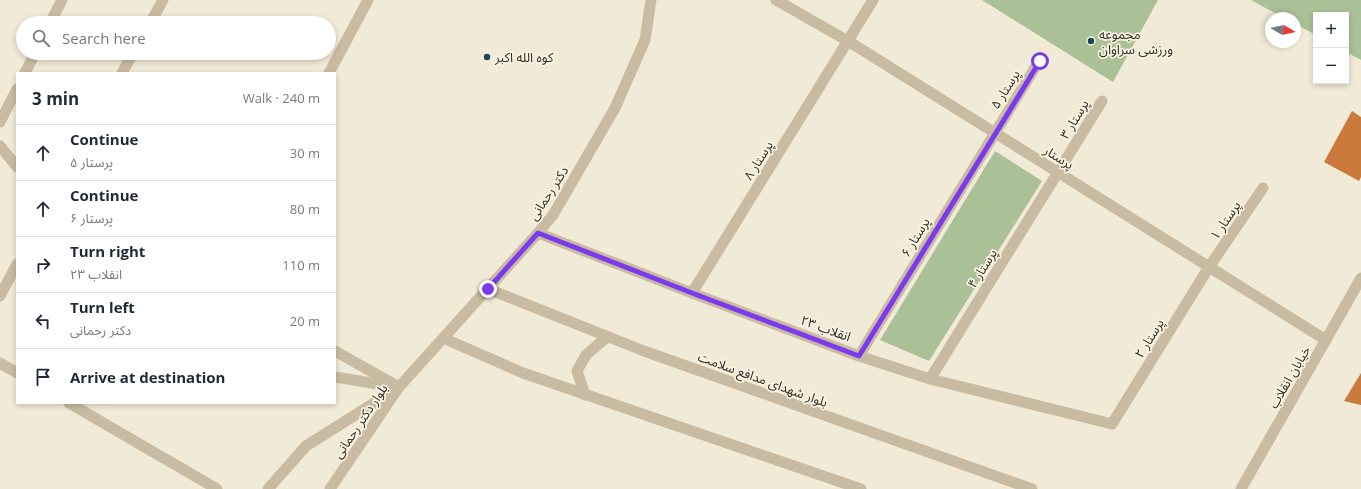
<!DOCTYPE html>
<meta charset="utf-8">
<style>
body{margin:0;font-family:"Open Sans","Noto Sans Arabic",sans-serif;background:#f2f2f3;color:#1f2937}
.controls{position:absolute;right:12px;top:12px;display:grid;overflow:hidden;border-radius:0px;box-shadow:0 2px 6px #0003}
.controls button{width:36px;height:36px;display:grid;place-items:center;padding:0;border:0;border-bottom:1px solid #e0e1e3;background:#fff;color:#1f2937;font:20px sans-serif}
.compass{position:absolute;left:1265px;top:12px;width:36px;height:36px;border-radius:50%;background:#fff;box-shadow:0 2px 6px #0003;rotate:99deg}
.stop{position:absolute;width:12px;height:12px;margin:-9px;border:3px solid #7c3aed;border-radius:50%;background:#fff}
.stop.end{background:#7c3aed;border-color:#fff;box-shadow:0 1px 4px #0008}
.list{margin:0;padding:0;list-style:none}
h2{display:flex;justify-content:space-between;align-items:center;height:52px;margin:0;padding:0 16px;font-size:17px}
h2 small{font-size:13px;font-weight:400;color:#747a83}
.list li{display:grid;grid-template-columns:26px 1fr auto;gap:12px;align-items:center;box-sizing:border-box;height:56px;padding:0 16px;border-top:1px solid #e0e1e3}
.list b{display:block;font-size:15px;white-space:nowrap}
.list p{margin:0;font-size:13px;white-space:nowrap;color:#747a83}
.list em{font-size:13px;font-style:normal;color:#747a83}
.icon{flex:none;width:22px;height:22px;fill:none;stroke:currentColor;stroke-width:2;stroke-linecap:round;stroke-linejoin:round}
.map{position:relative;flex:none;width:1361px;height:489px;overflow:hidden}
.search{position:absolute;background:#fff;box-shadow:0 2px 6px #0003;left:16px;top:16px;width:320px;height:44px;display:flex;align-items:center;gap:10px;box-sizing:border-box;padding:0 14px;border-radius:22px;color:#747a83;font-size:15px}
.panel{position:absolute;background:#fff;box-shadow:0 2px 6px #0003;left:16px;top:72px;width:320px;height:332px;border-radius:0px}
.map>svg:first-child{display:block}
</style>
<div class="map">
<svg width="1361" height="489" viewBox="0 0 1361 489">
<rect width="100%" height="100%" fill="#f1ead6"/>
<!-- green -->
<path fill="#aac096" d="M 982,0 L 1158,0 L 1113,82 Z
M 1251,0 L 1361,0 L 1361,60 L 1346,52 L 1346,15 L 1316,15 L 1316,35 L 1295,24 L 1295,18 L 1284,18 Z
M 995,151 L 1042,181 L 929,361 L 880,340 Z"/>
<!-- building -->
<path fill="#c97a3c" d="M 1352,111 L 1361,117 L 1361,177 L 1359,181 L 1324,162 Z
M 1361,373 L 1361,405 L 1344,401 Z"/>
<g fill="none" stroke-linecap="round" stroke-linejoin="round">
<!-- minor -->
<path stroke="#c9bba2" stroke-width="11" d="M 776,0 L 848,41 L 1326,340
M 50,23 L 62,0
M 150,23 L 163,0
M 25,73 L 35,53
M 122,73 L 133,53
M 329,73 L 368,0
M 0,122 L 17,89
M 0,146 L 17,167
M 538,233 L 692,293 L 859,356 L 930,379 L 1112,424 L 1209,267 L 1263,188
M 692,293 L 873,0
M 0,296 L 17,264
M 335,351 L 399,387
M 859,356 L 1039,61
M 0,363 L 17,373
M 335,377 L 390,386
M 930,379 L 1102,101
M 69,403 L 217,489"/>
<!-- tertiary -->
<path stroke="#c9bba2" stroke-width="11" d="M 488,289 L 644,351 L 1032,489
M 443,338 L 523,373 L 861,489
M 585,395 L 577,371 L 586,355 L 607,337
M 268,489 L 306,446 L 395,390
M 330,489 L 399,387 L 538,233 L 553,215 L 615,108 L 645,40 L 651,0
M 1241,489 L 1361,278"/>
</g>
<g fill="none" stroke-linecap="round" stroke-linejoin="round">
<!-- route -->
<path stroke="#7c3aed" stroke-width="5" d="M 488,289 L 538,233 L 692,293 L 859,356 L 1040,61"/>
</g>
<!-- markers -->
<g fill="#1a4655" stroke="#f9f3e2" stroke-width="1.5">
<circle cx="1091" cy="41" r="4"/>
<circle cx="487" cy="57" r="4"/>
</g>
<g text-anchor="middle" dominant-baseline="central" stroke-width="3.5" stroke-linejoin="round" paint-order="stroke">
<!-- poi labels -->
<g font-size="13" fill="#332c25" stroke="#f9f3e2" text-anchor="start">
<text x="1099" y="34">مجموعه<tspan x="1099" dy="15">ورزشی سراوان</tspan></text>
<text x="495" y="57">کوه الله اکبر</text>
</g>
<!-- street labels -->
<g font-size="13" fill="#332c25" stroke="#f9f3e2">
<text transform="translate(1005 89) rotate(-58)">پرستار ۵</text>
<text transform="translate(1074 119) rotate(-59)">پرستار ۳</text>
<text transform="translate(1059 157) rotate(32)">پرستار</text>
<text transform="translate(758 160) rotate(-58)">پرستار ۸</text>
<text transform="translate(548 193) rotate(-57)">دکتر رحمانی</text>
<text transform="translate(1225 220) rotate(-56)">پرستار ۱</text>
<text transform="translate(915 237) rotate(-59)">پرستار ۶</text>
<text transform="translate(982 268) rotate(-58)">پرستار ۴</text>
<text transform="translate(826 328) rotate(20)">انقلاب ۲۳</text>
<text transform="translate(1149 338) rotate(-58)">پرستار ۲</text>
<text transform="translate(1289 377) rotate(-60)">خیابان انقلاب</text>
<text transform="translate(763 379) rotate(20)">بلوار شهدای مدافع سلامت</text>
<text transform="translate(360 421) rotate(-56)">بلوار دکتر رحمانی</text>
</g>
</g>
</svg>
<div class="controls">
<button>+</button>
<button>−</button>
</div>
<svg class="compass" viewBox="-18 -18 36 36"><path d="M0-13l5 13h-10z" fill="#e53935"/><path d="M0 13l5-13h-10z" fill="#747a83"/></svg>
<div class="stop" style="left:1040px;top:61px"></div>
<div class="stop end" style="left:488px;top:289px"></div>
<div class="search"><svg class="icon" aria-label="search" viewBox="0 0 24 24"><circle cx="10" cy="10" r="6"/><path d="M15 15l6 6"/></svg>Search here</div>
<section class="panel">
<h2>3 min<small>Walk · 240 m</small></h2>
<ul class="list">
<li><svg class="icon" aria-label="ahead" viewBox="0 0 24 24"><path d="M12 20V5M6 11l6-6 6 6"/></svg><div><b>Continue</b><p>پرستار ۵</p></div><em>30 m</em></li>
<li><svg class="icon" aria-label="ahead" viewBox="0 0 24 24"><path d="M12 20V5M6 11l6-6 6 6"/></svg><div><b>Continue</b><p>پرستار ۶</p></div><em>80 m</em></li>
<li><svg class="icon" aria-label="right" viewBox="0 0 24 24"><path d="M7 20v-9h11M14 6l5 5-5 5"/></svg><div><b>Turn right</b><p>انقلاب ۲۳</p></div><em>110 m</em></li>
<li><svg class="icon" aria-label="left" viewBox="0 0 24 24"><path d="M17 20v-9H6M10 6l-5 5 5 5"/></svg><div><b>Turn left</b><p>دکتر رحمانی</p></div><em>20 m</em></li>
<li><svg class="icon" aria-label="arrive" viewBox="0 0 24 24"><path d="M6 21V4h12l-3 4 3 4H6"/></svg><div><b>Arrive at destination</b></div></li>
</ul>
</section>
</div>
